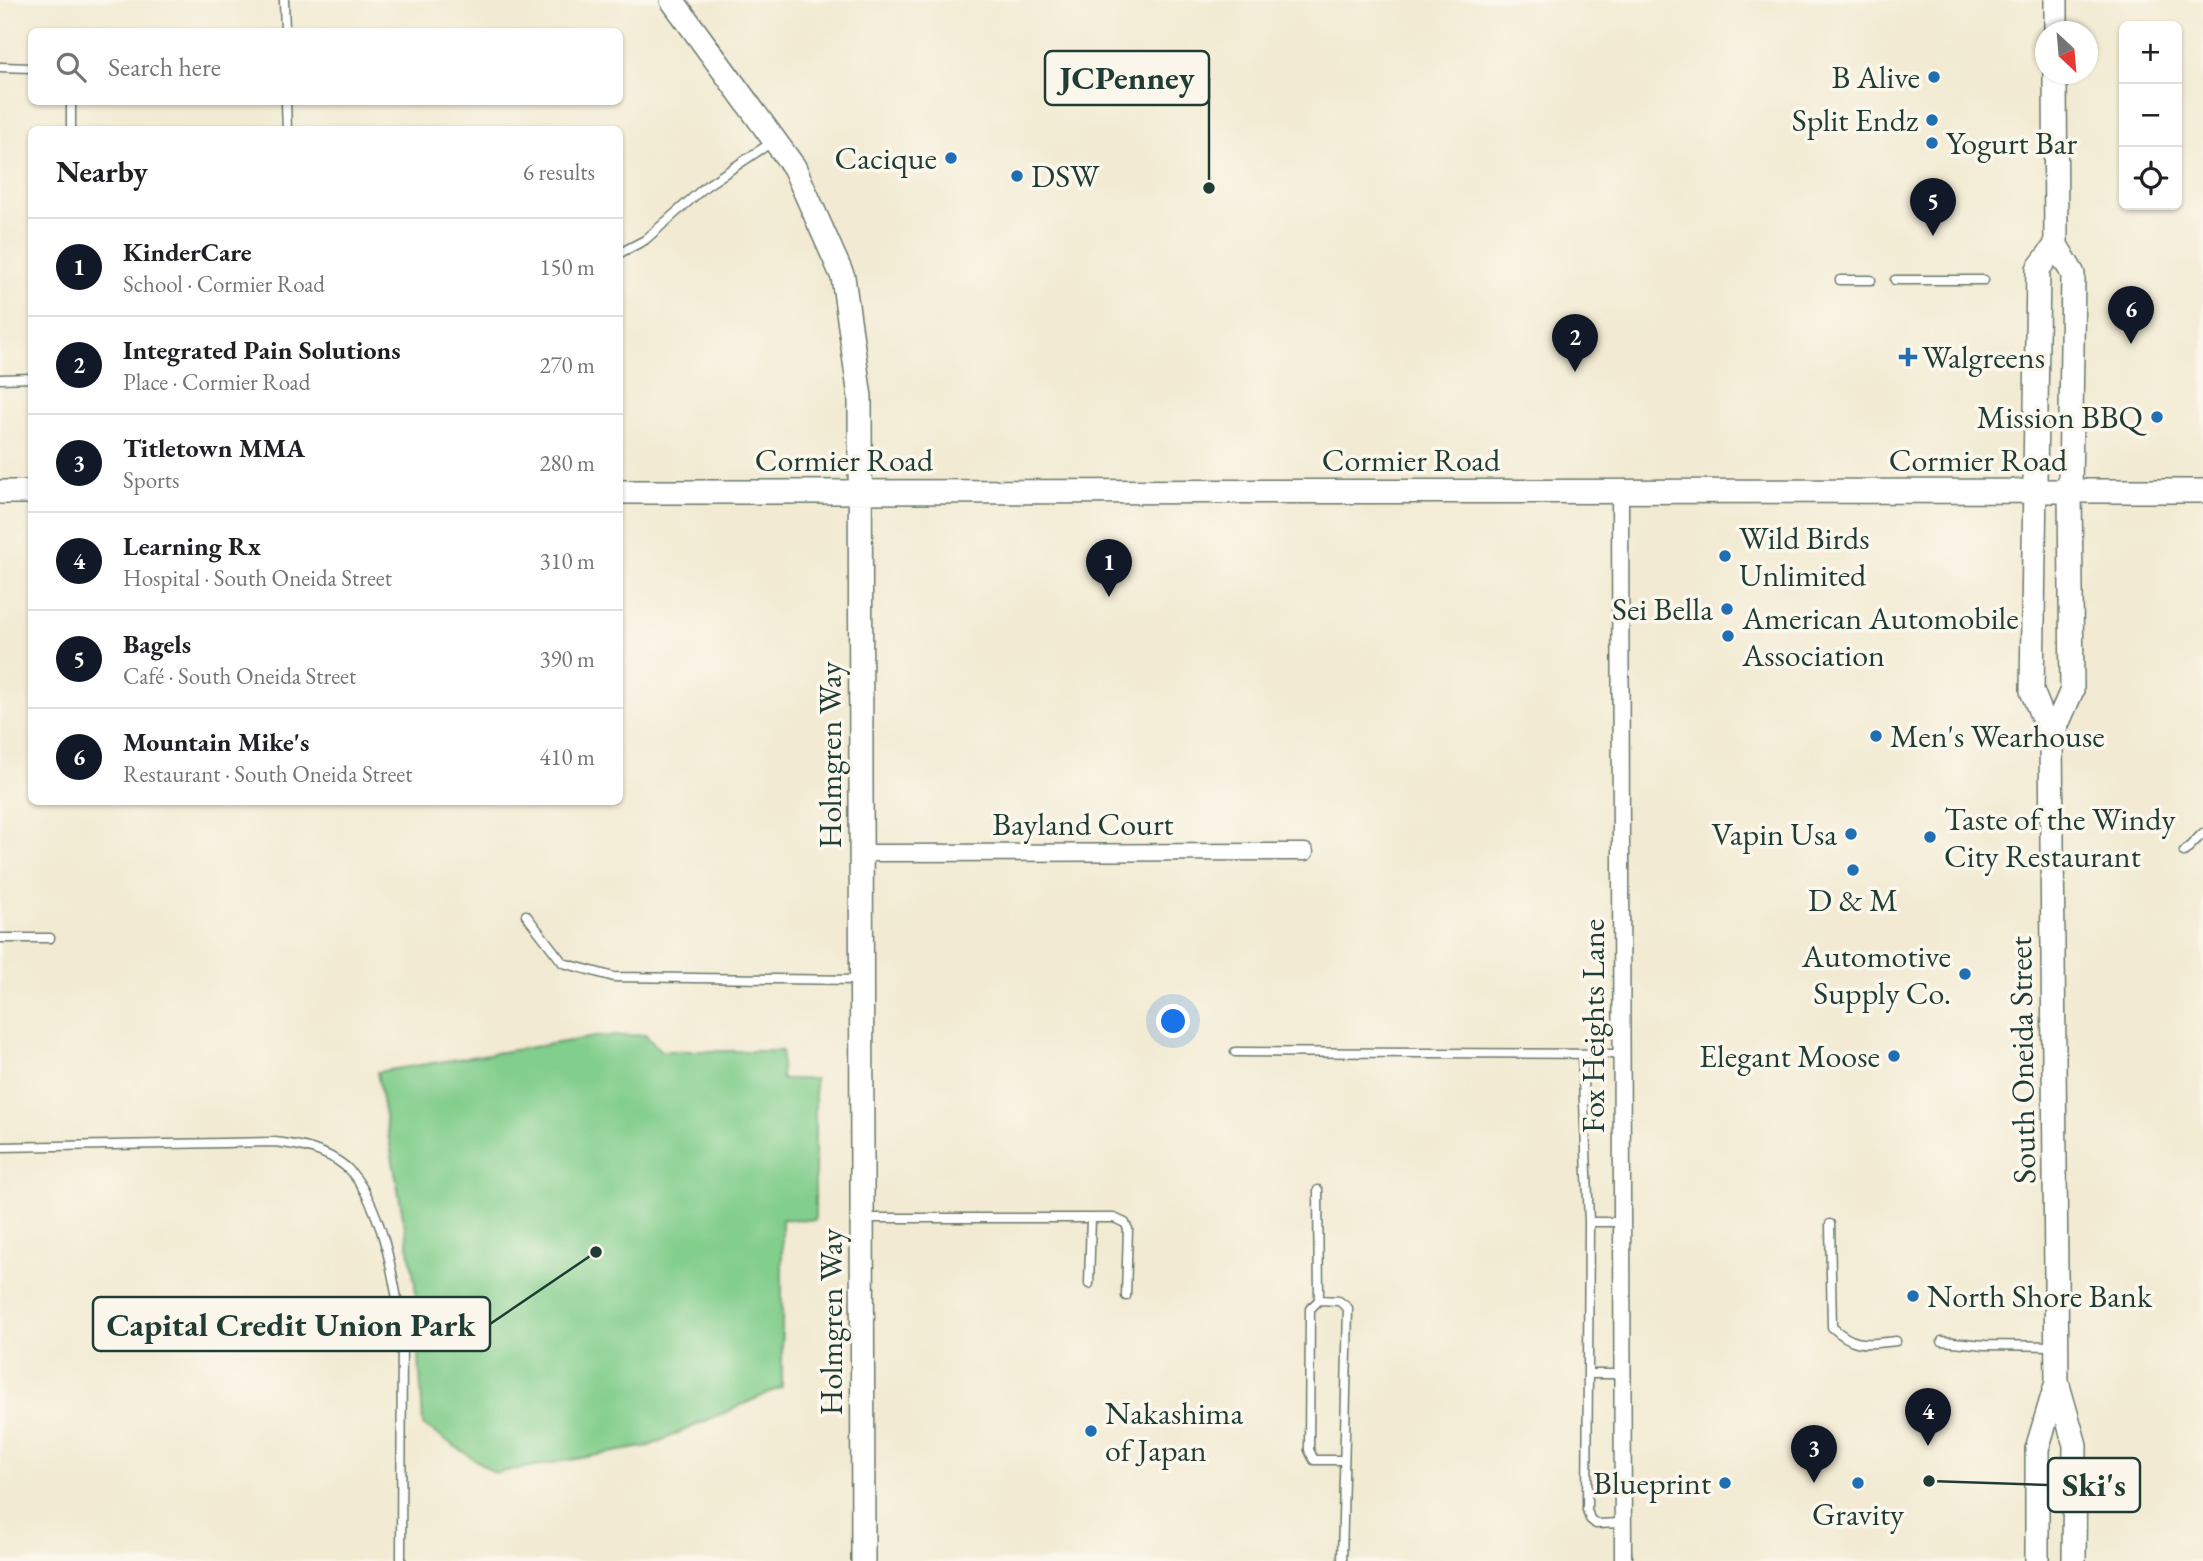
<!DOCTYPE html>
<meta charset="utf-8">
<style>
body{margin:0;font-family:"EB Garamond",serif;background:#f2f2f2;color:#202124}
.controls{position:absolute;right:21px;top:21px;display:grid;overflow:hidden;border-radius:10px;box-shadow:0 2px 5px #0004}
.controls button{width:63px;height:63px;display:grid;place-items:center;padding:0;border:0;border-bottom:2px solid #e0e0e0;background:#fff;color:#202124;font:35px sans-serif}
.compass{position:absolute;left:2035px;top:21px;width:63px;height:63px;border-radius:50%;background:#fff;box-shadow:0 2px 5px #0004;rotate:154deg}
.you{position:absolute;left:1174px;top:1022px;width:24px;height:24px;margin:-18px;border:5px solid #fff;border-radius:50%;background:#1a73e8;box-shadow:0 0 0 10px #1a73e833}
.badge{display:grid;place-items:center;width:46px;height:46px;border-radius:50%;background:#111827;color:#fff;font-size:23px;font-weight:700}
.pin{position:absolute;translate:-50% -58px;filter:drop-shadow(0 2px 4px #0008)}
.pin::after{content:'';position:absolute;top:37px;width:24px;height:21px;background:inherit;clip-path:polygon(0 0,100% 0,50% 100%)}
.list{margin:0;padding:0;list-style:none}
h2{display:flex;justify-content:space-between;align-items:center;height:91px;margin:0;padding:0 28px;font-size:30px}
h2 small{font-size:23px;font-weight:400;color:#757577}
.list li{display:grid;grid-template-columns:46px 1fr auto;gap:21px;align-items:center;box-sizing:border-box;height:98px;padding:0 28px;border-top:2px solid #e0e0e0}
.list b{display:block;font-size:26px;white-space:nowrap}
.list p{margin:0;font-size:23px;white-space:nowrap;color:#757577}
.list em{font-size:23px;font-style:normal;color:#757577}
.icon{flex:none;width:38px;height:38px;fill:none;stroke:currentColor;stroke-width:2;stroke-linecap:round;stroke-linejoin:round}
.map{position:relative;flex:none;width:2203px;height:1561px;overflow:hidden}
.search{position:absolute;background:#fff;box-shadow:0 2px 5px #0004;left:28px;top:28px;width:595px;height:77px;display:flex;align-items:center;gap:18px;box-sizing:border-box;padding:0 24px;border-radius:10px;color:#757577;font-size:26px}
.panel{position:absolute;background:#fff;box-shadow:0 2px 5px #0004;left:28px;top:126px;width:595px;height:679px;border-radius:10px}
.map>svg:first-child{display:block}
</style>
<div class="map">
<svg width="2203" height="1561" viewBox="0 0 2203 1561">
<rect width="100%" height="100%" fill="#fbf7ec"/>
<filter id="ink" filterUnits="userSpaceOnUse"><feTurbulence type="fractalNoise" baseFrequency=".0143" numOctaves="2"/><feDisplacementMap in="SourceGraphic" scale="14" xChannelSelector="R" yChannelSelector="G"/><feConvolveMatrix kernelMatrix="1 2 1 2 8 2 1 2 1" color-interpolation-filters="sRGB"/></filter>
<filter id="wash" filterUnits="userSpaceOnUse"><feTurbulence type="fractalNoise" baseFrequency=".00686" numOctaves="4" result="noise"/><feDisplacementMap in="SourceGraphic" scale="28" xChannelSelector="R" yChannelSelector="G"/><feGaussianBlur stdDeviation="1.57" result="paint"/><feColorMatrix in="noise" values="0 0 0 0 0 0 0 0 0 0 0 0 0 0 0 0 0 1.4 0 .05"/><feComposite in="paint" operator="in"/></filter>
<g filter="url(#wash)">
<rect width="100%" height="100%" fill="#f2ead2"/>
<!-- green -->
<path fill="#82ce8c" stroke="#508660" stroke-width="2" d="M 645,1035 L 661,1051 L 782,1051 L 781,1079 L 815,1079 L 815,1220 L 782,1219 L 782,1387 L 649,1446 L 495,1473 L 423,1425 L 415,1283 L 377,1072 L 595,1037 Z"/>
</g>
<g filter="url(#ink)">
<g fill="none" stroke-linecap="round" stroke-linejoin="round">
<!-- lane casing -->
<g stroke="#697a6b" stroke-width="11">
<path id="lane" d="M 284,0 L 285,32
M 0,67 L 32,68
M 71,102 L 71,130
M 286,102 L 287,130
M 620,253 L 645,240 L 706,186 L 772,142
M 1840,280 L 1871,280
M 1895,280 L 1984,280
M 0,379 L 32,378
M 2184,852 L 2203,833
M 526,915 L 563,963 L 614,977 L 859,980
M 0,938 L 50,938
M 1235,1052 L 1621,1054
M 1582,1054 L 1589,1222 L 1587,1510 L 1590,1519 L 1596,1524 L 1622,1523
M 0,1147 L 275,1142 C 300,1145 326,1150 346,1167 C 382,1200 395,1283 402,1330 L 401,1561
M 1318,1190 L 1319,1300
M 865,1218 L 1114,1218 L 1125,1223 L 1128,1229 L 1126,1296
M 1589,1222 L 1622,1222
M 1830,1224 L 1832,1327 C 1855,1348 1866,1344 1896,1341
M 1089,1284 L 1091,1218
M 1942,1341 L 1985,1345 L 2054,1346
M 1588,1374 L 1622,1374
M 1342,1561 L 1348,1308 L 1339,1301 L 1319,1300 L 1310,1309 L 1309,1450 L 1314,1460 L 1344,1460"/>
</g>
<!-- street casing -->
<g stroke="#697a6b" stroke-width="19">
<path id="street" d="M 1620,492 L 1623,1561
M 861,853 L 1305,852"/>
</g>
<!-- secondary casing -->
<g stroke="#697a6b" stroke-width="26">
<path id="secondary" d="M 672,0 L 794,167 L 843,277 L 860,397 L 863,1561
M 2056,32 L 2056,0
M 2056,245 L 2038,269 L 2032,691 L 2051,738 L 2057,1382 L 2075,1445 L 2074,1561
M 0,492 L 32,492
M 620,492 L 2203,491
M 2051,738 L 2072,690 L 2070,491 L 2073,274 L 2056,245 L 2055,74
M 2037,1561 L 2037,1449 L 2057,1382"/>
</g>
<!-- lane -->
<use href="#lane" stroke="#fff" stroke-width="8"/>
<!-- street -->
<use href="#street" stroke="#fff" stroke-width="16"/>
<!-- secondary -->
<use href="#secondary" stroke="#fff" stroke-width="23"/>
</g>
</g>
<!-- markers -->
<g fill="#1f6fb2" stroke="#fbf7ec" stroke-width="2.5">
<circle cx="1934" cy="77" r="7"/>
<circle cx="1932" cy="120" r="7"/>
<circle cx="1932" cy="143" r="7"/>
<circle cx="951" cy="158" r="7"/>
<circle cx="1017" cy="176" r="7"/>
<path d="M1904.5 346.5h7v7h7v7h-7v7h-7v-7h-7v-7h7z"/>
<circle cx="2157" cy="417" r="7"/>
<circle cx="1725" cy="556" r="7"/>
<circle cx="1727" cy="609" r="7"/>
<circle cx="1728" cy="636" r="7"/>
<circle cx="1876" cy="736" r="7"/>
<circle cx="1851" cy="834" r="7"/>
<circle cx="1930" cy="837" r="7"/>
<circle cx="1853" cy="870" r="7"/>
<circle cx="1965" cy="974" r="7"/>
<circle cx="1894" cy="1056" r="7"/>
<circle cx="1913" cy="1296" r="7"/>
<circle cx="1091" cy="1431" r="7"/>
<circle cx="1725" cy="1483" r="7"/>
<circle cx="1858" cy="1483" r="7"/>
</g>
<g text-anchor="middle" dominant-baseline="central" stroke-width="7" stroke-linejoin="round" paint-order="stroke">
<!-- poi labels -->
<g font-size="32" fill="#1f3d34" stroke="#fbf7ec" text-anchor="end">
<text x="1920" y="77">B Alive</text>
<text x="1918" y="120">Split Endz</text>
<text x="1946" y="143" text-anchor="start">Yogurt Bar</text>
<text x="937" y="158">Cacique</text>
<text x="1031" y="176" text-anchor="start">DSW</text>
<text x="1922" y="357" text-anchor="start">Walgreens</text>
<text x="2143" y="417">Mission BBQ</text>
<text x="1739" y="538" text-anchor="start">Wild Birds<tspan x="1739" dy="37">Unlimited</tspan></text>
<text x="1713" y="609">Sei Bella</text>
<text x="1742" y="618" text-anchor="start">American Automobile<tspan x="1742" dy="37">Association</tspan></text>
<text x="1890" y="736" text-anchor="start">Men's Wearhouse</text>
<text x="1944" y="819" text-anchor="start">Taste of the Windy<tspan x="1944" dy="37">City Restaurant</tspan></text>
<text x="1837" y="834">Vapin Usa</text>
<text x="1853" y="900" text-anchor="middle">D &amp; M</text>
<text x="1951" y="956">Automotive<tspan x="1951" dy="37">Supply Co.</tspan></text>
<text x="1880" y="1056">Elegant Moose</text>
<text x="1927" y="1296" text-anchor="start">North Shore Bank</text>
<text x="1105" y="1413" text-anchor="start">Nakashima<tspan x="1105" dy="37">of Japan</tspan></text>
<text x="1711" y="1483">Blueprint</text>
<text x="1858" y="1514" text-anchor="middle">Gravity</text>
</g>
<!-- street labels -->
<g font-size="32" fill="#1f3d34" stroke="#fbf7ec">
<text x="844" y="460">Cormier Road</text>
<text x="1411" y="460">Cormier Road</text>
<text x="1978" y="460">Cormier Road</text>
<text transform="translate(830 755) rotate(-90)">Holmgren Way</text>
<text x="1083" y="824">Bayland Court</text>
<text transform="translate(1593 1026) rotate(-90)">Fox Heights Lane</text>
<text transform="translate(2022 1060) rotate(-91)">South Oneida Street</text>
<text transform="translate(831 1322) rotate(-90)">Holmgren Way</text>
</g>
</g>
<!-- callouts -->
<path fill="none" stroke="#1f3d34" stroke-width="2.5" d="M1209 188L1209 78M596 1252L490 1324M1929 1481L2048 1485"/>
<g fill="#1f3d34" stroke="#fbf7ec" stroke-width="2.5">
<circle cx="1209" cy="188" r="7"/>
<circle cx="596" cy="1252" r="7"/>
<circle cx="1929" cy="1481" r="7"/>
</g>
<g fill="#fbf7ec" stroke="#1f3d34" stroke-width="2.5">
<rect x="1045" y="51" width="164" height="54" rx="7"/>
<rect x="93" y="1297" width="397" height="54" rx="7"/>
<rect x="2048" y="1458" width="92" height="54" rx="7"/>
</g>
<g font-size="33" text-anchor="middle" font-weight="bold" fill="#1f3d34">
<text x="1127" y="89">JCPenney</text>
<text x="291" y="1336">Capital Credit Union Park</text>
<text x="2094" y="1496">Ski's</text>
</g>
</svg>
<div class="controls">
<button>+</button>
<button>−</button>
<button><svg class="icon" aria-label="locate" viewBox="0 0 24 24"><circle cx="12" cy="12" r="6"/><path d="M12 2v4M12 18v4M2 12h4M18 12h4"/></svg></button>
</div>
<svg class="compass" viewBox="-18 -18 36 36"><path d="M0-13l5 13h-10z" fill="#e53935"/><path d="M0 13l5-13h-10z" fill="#757577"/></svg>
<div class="you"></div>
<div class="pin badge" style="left:1109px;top:597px">1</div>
<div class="pin badge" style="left:1575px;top:372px">2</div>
<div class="pin badge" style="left:1814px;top:1483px">3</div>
<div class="pin badge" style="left:1928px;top:1446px">4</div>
<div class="pin badge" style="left:1933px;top:236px">5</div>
<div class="pin badge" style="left:2131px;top:344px">6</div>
<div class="search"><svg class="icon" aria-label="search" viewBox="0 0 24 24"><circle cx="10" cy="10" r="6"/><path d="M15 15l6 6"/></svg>Search here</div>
<section class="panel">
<h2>Nearby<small>6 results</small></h2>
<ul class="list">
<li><span class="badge">1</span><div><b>KinderCare</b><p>School · Cormier Road</p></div><em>150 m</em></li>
<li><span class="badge">2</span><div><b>Integrated Pain Solutions</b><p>Place · Cormier Road</p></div><em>270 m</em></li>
<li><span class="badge">3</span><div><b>Titletown MMA</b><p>Sports</p></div><em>280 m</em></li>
<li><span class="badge">4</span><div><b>Learning Rx</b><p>Hospital · South Oneida Street</p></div><em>310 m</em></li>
<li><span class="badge">5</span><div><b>Bagels</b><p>Café · South Oneida Street</p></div><em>390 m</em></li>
<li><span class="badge">6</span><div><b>Mountain Mike's</b><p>Restaurant · South Oneida Street</p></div><em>410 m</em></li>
</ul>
</section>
</div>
